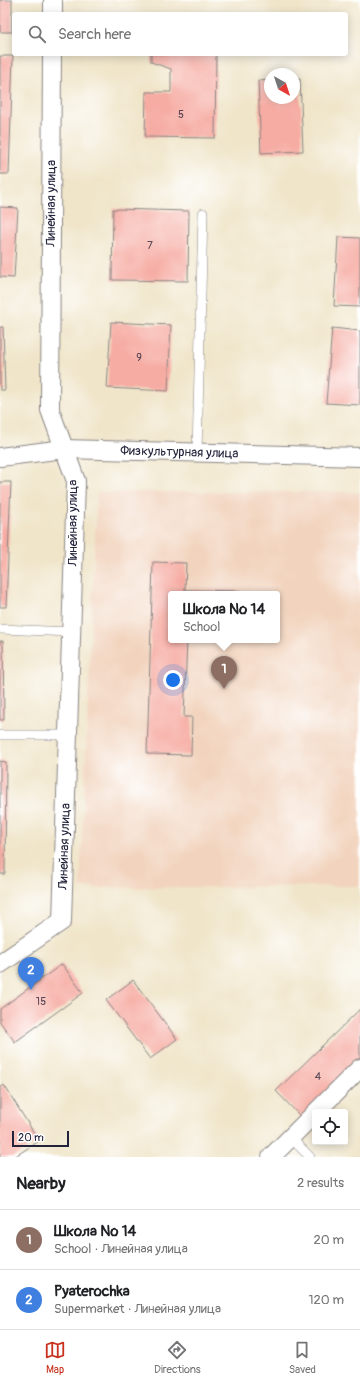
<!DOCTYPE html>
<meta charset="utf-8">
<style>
body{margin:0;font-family:Pangolin,sans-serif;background:#f2f2f2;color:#202124}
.controls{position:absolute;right:12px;bottom:12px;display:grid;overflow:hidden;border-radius:4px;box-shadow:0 2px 10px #0003}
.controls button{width:36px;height:36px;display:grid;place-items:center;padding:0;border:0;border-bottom:1px solid #e0e0e0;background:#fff;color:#202124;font:20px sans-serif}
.compass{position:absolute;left:264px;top:68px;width:36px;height:36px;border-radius:50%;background:#fff;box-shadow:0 2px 10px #0003;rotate:141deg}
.scale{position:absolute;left:12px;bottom:10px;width:57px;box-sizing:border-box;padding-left:4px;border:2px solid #22223b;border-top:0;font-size:11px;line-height:14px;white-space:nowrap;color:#22223b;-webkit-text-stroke:3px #fff;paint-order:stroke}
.you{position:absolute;left:173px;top:680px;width:14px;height:14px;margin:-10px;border:3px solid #fff;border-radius:50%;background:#1a73e8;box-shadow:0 0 0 6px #1a73e833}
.badge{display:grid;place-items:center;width:26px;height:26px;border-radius:50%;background:#c8321e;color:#fff;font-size:13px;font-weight:700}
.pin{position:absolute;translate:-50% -33px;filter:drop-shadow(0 1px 2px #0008)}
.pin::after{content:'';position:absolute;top:21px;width:14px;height:12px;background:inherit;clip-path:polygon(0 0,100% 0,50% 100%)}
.popup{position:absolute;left:168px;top:591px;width:112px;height:52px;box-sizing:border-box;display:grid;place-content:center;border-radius:4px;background:#fff;filter:drop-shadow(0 1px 3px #0005);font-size:13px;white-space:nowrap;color:#757577}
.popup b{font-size:15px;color:#202124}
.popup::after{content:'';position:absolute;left:50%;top:100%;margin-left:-8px;border:8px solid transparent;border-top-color:#fff}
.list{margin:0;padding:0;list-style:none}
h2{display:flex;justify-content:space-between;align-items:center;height:52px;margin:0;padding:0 16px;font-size:17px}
h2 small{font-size:13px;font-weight:400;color:#757577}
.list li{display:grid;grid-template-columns:26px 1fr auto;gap:12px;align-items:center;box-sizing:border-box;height:60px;padding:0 16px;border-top:1px solid #e0e0e0}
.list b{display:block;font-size:15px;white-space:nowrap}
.list p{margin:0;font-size:13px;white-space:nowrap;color:#757577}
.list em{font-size:13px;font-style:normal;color:#757577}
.icon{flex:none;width:22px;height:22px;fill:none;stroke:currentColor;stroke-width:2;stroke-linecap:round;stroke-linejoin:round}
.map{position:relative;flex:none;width:360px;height:1157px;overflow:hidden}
.search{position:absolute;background:#fff;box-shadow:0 2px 10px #0003;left:12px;right:12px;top:12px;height:44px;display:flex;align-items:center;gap:10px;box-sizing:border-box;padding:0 14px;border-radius:4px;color:#757577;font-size:15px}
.sheet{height:172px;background:#fff}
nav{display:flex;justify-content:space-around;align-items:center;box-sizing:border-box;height:56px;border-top:1px solid #e0e0e0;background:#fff;font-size:11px;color:#757577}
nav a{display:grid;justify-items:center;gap:2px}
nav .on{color:#c8321e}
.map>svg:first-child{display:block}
</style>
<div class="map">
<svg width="360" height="1157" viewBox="0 0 360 1157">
<rect width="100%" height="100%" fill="#fff"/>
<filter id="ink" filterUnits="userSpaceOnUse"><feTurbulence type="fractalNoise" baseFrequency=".025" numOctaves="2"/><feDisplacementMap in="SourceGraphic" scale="8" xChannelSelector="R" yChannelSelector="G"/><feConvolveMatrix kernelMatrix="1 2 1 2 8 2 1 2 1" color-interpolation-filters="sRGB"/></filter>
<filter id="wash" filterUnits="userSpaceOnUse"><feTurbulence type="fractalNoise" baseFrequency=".012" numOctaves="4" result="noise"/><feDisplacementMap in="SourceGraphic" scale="16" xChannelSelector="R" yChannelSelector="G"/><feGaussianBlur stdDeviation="0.9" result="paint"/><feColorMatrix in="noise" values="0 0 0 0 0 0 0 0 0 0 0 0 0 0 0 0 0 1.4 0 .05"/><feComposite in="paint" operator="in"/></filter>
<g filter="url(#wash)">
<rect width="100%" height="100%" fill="#f0e5c9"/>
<!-- built -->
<path fill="#f2d4be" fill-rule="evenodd" d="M 97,492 L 360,492 L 360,886 L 80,888 ZM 171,594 L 277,594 L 277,640 L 171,640 Z"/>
<g id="blocks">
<!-- building -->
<path fill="#f6aca3" d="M 0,0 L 12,0 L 12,32 L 0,32 Z
M 151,54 L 216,54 L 215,138 L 145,137 L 146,92 L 171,92 L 171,69 L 151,62 Z
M 0,56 L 13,56 L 9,174 L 0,174 Z
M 294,79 L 300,79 L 303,151 L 261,153 L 258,81 L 270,80 L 270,98 L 294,98 Z
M 0,207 L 18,208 L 14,278 L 0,277 Z
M 113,209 L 189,211 L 188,281 L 112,280 Z
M 338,237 L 360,238 L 360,307 L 334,306 Z
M 111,322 L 171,325 L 168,391 L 107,388 Z
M 0,327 L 3,327 L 5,390 L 0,390 Z
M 332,328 L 360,331 L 360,405 L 326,403 Z
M 0,482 L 11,482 L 6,607 L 0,607 Z
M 153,562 L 186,563 L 185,590 L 241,591 L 241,594 L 171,594 L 171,640 L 187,640 L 184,717 L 192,717 L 191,755 L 147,754 Z
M 0,641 L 3,641 L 4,720 L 0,720 Z
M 0,761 L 6,762 L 5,874 L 0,874 Z
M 62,964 L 83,993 L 15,1042 L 0,1022 L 0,1009 Z
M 133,980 L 177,1039 L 150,1059 L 106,1000 Z
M 360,1009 L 360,1061 L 301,1117 L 276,1091 Z
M 4,1085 L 39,1141 L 14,1157 L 0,1157 L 0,1087 Z"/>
</g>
</g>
<g filter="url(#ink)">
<use href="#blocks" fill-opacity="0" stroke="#898482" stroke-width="1"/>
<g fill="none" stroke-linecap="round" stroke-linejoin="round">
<!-- service casing -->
<g stroke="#898482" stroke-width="10">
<path id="service" d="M 197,453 L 203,213
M 0,629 L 71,632
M 0,735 L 68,735
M 290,1137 L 310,1157"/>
</g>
<!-- minor casing -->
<g stroke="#898482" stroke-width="20">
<g id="minor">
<path d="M 53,14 L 53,0"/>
<path id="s1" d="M 0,457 L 64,449 L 360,457"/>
<path id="s2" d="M 0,964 L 62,921 L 76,481 L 50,410 L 52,54"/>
<path d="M 316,1112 L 360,1068"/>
<path d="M 271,1157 L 315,1113"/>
</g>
</g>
<!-- service -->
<use href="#service" stroke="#fff" stroke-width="9"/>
<!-- minor -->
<use href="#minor" stroke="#fff" stroke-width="18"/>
</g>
</g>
<g text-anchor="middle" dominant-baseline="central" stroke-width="4" stroke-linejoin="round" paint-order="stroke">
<!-- number labels -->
<g font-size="11" fill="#574455">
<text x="181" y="114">5</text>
<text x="150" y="245">7</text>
<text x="139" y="357">9</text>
<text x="41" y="1001">15</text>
<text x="318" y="1076">4</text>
</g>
<!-- street labels -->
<g font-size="13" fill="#22223b" stroke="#fff">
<text stroke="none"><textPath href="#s2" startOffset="798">Линейная улица</textPath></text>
<text stroke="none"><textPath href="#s1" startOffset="180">Физкультурная улица</textPath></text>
<text transform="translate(73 523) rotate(-90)">Линейная улица</text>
<text stroke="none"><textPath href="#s2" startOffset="150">Линейная улица</textPath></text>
</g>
</g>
</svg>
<div class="controls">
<button><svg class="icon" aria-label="locate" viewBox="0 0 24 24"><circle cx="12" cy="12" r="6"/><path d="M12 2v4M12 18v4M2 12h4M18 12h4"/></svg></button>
</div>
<svg class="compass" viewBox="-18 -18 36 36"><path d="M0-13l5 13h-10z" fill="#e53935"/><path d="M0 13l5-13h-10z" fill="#757577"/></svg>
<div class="scale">20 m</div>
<div class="you"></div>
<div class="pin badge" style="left:224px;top:689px;background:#8d6e63">1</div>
<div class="popup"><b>Школа № 14</b>School</div>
<div class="pin badge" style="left:31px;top:990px;background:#3f7fe0">2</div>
<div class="search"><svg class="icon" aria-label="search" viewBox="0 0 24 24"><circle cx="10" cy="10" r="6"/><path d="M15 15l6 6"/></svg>Search here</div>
</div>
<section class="sheet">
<h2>Nearby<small>2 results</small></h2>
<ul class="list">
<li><span class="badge" style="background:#8d6e63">1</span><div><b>Школа № 14</b><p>School · Линейная улица</p></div><em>20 m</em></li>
<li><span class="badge" style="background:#3f7fe0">2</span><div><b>Pyaterochka</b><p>Supermarket · Линейная улица</p></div><em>120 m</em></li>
</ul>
</section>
<nav>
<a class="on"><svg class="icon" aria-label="map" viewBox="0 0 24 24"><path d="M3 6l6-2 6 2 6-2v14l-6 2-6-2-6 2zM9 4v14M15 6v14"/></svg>Map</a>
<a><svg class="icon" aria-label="directions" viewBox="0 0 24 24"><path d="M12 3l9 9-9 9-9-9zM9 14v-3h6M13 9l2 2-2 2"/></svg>Directions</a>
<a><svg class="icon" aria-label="saved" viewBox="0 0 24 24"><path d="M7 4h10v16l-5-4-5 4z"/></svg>Saved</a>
</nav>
